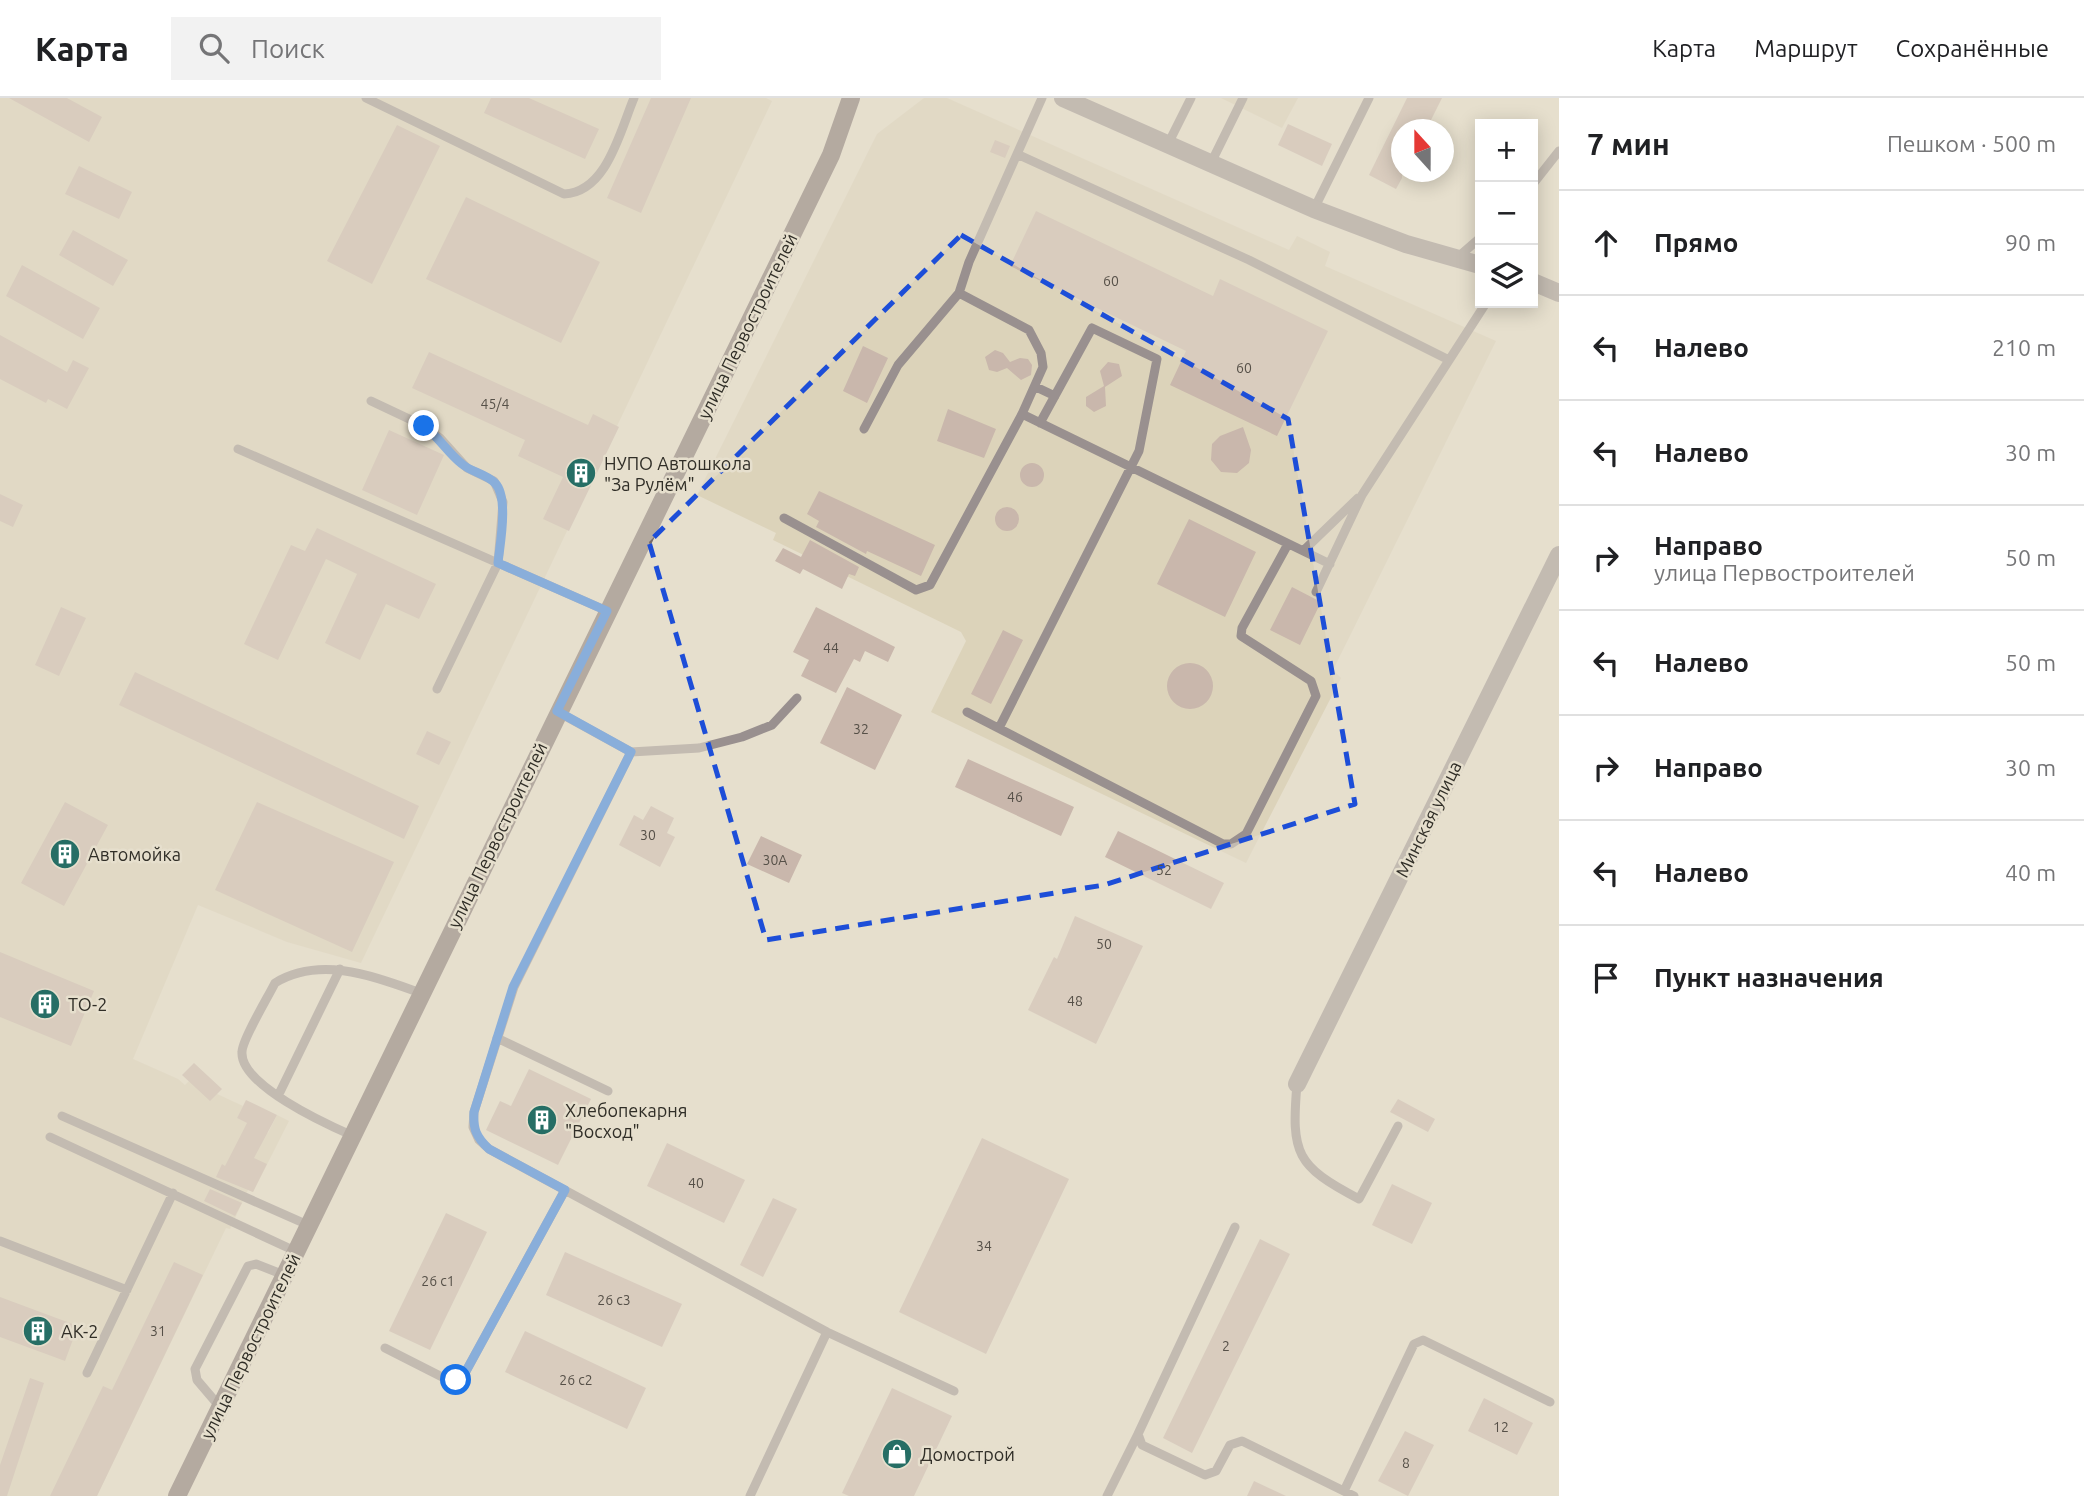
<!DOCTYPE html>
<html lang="ru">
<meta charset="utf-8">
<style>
body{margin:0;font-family:Ubuntu,sans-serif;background:#f2f2f2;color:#202124}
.controls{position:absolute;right:21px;top:21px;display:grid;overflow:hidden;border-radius:0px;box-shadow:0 4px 18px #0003}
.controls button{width:63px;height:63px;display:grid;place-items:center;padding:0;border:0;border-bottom:2px solid #e0e0e0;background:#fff;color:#202124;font:35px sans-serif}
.compass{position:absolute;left:1391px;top:21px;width:63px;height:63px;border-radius:50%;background:#fff;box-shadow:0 4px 18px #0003;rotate:339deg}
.stop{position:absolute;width:21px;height:21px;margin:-16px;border:5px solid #1a73e8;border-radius:50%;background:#fff}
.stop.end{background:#1a73e8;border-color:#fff;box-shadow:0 2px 7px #0008}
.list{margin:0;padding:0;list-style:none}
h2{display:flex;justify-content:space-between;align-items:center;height:91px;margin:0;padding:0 28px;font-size:30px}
h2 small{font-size:23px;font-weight:400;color:#757577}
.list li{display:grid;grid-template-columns:46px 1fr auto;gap:21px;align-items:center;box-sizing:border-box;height:105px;padding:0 28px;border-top:2px solid #e0e0e0}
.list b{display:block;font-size:26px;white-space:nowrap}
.list p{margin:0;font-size:23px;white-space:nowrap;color:#757577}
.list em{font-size:23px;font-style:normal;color:#757577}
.icon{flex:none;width:38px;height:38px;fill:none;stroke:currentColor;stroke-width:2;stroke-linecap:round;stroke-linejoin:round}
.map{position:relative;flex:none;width:1559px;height:1398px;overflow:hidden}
header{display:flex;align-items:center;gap:42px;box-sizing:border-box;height:98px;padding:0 35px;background:#fff;border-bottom:2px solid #e0e0e0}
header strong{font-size:33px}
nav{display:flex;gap:38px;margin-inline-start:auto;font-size:24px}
.search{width:490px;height:63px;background:#f2f2f2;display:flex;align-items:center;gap:18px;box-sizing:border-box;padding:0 24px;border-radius:0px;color:#757577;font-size:26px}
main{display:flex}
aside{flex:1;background:#fff}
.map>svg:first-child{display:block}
</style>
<header>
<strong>Карта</strong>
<div class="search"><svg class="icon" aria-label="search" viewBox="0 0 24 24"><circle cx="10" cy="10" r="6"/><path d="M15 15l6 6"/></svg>Поиск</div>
<nav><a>Карта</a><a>Маршрут</a><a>Сохранённые</a></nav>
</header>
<main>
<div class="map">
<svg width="1559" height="1398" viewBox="0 0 1559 1398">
<rect width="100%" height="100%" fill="#e6dfcd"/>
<!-- built -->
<path fill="#dcd3ba" d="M 0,0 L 766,0 L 772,3 L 361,865 L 287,844 L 198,807 L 133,961 L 178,981 L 185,987 L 189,983 L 243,1008 L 237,1020 L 268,1035 L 277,1017 L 289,1023 L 253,1094 L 248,1092 L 230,1131 L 226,1130 L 97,1398 L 0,1398 Z
M 924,0 L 947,0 L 1289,152 L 1297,138 L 1330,154 L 1325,168 L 1496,243 L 1333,572 L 1341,580 L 1246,765 L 931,614 L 966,543 L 961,534 L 773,442 L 776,435 L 697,397 L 877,36 Z
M 1221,0 L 1298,0 L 1282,30 Z"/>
<!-- building -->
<path fill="#c9b7ac" d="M 9,0 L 67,0 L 102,19 L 89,44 Z
M 491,0 L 529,0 L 599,31 L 585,61 L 484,15 Z
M 651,0 L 691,0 L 641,115 L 607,100 Z
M 1407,0 L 1442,0 L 1426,32 L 1402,32 L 1402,80 L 1396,91 L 1369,77 Z
M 1288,26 L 1332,46 L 1322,68 L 1278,47 Z
M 397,27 L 440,48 L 372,186 L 327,163 Z
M 995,42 L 1010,48 L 1005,60 L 990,54 Z
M 79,68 L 132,94 L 119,121 L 65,96 Z
M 466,99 L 600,164 L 561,245 L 426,181 Z
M 1036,113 L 1213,198 L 1220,181 L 1328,233 L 1277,338 L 1170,287 L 1186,253 L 1010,168 Z
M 73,132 L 128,162 L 113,188 L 59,157 Z
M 22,167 L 100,210 L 83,241 L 6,198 Z
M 0,237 L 67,274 L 73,262 L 89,270 L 67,311 L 48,301 L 46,305 L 0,281 Z
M 863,248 L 888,260 L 867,305 L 843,293 Z
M 995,252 L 1003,255 L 1010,264 L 1020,260 L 1028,261 L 1032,267 L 1031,277 L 1021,282 L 1007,270 L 997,274 L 989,272 L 985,259 Z
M 429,254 L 588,327 L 593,316 L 619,329 L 569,433 L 543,421 L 563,379 L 518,358 L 525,342 L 412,290 Z
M 1108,264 L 1119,266 L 1122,278 L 1105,289 L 1106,308 L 1094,314 L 1086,308 L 1086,299 L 1104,288 L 1100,273 Z
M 948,311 L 996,331 L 984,360 L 937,343 Z
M 1243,329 L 1251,352 L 1249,365 L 1237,375 L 1221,374 L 1211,362 L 1212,346 L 1220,338 Z
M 389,332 L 444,357 L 417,417 L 362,392 Z
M1020 377a12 12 0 1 1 24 0a12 12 0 1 1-24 0Z
M 819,393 L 935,447 L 921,478 L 867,453 L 866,456 L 816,429 L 819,423 L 807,416 Z
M 0,396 L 23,407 L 13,429 L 0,423 Z
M995 421a12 12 0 1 1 24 0a12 12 0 1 1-24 0Z
M 1189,421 L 1256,454 L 1225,519 L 1157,486 Z
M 317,430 L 436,486 L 419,521 L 386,506 L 360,562 L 325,545 L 357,476 L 326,461 L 278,562 L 244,546 L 291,447 L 305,453 Z
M 810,442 L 859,469 L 855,478 L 849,476 L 842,491 L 803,471 L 800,476 L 775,463 L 783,450 L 801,459 Z
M 1292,489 L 1321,504 L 1300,547 L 1270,532 Z
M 61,509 L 86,520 L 59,578 L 35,567 Z
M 816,509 L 895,549 L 888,564 L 865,553 L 860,564 L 854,561 L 836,595 L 801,578 L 809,562 L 793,554 Z
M 1003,532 L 1023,542 L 991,606 L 971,596 Z
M1167 588a23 23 0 1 1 46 0a23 23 0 1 1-46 0Z
M 135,574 L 419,708 L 404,741 L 119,607 Z
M 847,589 L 902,617 L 875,672 L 820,645 Z
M 427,633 L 451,644 L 439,667 L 416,656 Z
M 968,661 L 1074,709 L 1061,738 L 955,689 Z
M 65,704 L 108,727 L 64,808 L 21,785 Z
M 257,704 L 394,764 L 352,854 L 215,792 Z
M 651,708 L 674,720 L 667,735 L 675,739 L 660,769 L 619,747 L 634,717 L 643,722 Z
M 1118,733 L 1224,785 L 1211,811 L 1105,759 Z
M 761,738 L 802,757 L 789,785 L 747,766 Z
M 1075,818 L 1143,848 L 1096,946 L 1028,912 L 1054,859 L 1057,861 Z
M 0,854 L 94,893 L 71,948 L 0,919 Z
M 194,965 L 222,991 L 210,1003 L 182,977 Z
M 529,971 L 591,1001 L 558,1067 L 486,1032 L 500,1003 L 511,1008 Z
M 1398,1001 L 1435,1021 L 1428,1034 L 1390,1014 Z
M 246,1002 L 277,1017 L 254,1060 L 267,1066 L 253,1094 L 216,1079 L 222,1066 L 225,1068 L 247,1025 L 237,1020 Z
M 982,1040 L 1069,1081 L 986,1256 L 899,1214 Z
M 667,1045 L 745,1082 L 724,1125 L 647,1088 Z
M 1392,1086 L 1432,1105 L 1412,1146 L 1372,1127 Z
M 210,1091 L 242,1105 L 235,1118 L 204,1103 Z
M 773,1100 L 797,1111 L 763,1179 L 740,1167 Z
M 446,1115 L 487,1134 L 430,1252 L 389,1233 Z
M 1260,1141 L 1290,1156 L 1192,1355 L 1163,1340 Z
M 565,1154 L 682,1206 L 662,1249 L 546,1197 Z
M 174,1164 L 203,1177 L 97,1398 L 50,1398 L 103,1288 L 112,1292 Z
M 0,1199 L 78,1228 L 65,1263 L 0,1239 Z
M 525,1233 L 646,1290 L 627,1331 L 505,1274 Z
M 30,1280 L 44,1285 L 7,1398 L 0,1398 L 0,1367 Z
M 892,1290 L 952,1318 L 914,1398 L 849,1398 L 842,1395 Z
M 1484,1300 L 1533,1325 L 1517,1357 L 1468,1333 Z
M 1405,1333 L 1434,1347 L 1408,1398 L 1378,1383 Z
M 1254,1383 L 1286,1398 L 1247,1398 Z"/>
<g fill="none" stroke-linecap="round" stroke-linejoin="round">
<!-- lane -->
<path stroke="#99908f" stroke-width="9" d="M 366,0 L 564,96 C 607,94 620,33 634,0
M 1168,46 L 1191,0
M 1017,56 L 1249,162 L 1449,262
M 1211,65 L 1243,0
M 1533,86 L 1559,53
M 1314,111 L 1369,0
M 1457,160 L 1480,140
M 1036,289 L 1055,298
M 371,303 L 424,328 L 440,340 L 467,370 L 494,383 L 503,404 L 498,465 L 607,513
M 1022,316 L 1330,466
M 864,331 L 898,267 L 959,195 L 969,164 L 1042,0
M 238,351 L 498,465 L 437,591
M 784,420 L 916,492 L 930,487 L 1022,316 L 1043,269 L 1041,255 L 1029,232 L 959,195
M 1303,453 L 1358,400
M 1316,494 L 1362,397 L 1486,205
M 558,614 L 631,654 L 699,650 L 742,639 L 772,627 L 797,600
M 967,614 L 1223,746 L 1231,746 L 1246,736 L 1316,598 L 1311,583 L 1241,538 L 1242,530 L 1288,446
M 999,630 L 1139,353 L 1157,261 L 1092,230 L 1040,325
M 631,654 L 514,889 L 474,1014 L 473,1029 L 479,1042 L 489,1051 L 827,1234 L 750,1398
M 497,940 L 608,993
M 1297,986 C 1291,1056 1296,1068 1359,1101 L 1398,1028
M 278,998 L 340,871
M 62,1018 L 308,1127
M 351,1037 C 326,1026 240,987 242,954 C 242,942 268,899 275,885 C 321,857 375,879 421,895
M 50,1039 L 295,1153
M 1235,1129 L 1138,1336 L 1142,1347 L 1205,1377 L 1216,1373 L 1230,1347 L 1242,1343 L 1354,1398
M 0,1143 L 127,1192
M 827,1234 L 954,1293
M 385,1250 L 448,1282 L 456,1281 L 465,1275 L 565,1092
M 87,1275 L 173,1095
M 220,1309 L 197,1282 L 195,1271 L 248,1168 L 256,1166 L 284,1177
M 1344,1393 L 1414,1246 L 1423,1242 L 1550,1304
M 1107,1398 L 1138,1336"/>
<!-- street -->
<path stroke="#99908f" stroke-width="18" d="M 1063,0 L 1314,111 L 1406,146 L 1480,167
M 1533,184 L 1559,195
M 1297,986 L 1559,457"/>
<!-- secondary -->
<path stroke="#786a69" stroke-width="18" d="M 177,1398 L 831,57 L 851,0"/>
</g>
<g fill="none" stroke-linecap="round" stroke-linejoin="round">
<!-- route -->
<path stroke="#1a73e8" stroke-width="9" d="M 424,328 C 439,339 447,354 462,366 C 471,374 486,376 495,385 C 509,399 500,446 498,465 L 607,513 L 557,613 L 631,654 L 513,889 L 474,1014 C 473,1031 476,1039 489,1051 L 565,1092 L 465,1275 L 456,1282"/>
</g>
<!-- marked area -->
<path d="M0 0H1559V1398H0ZM 961,137 L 1288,321 L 1355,706 L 1104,787 L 766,842 L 649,444 Z" fill="#e6dfcd" fill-opacity=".55" fill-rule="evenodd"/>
<path fill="none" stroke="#1d4ed8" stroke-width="5" stroke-dasharray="14 9" stroke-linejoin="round" d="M 961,137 L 1288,321 L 1355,706 L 1104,787 L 766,842 L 649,444 Z"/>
<!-- icons -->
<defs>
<g id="building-disc" transform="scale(1.575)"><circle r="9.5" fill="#266e65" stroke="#e6dfcd"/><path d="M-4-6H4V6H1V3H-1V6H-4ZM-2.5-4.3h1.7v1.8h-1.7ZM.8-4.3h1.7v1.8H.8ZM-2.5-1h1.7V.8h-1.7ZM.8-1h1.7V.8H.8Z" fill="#fff"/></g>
<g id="shop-disc" transform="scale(1.575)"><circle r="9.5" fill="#266e65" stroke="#e6dfcd"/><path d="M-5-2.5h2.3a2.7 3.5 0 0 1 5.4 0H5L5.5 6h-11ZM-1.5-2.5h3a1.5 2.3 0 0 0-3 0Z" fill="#fff"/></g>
</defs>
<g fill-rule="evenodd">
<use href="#building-disc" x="581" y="375"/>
<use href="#building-disc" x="65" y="756"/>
<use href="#building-disc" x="45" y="906"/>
<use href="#building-disc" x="542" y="1022"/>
<use href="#building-disc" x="38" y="1233"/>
<use href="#shop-disc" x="897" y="1356"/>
</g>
<g text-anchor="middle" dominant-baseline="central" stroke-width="5" stroke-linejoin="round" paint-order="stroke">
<!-- number labels -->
<g font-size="14" fill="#565048">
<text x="1111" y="183">60</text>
<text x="1244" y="270">60</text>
<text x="495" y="306">45/4</text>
<text x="831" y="550">44</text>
<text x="861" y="631">32</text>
<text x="1015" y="699">46</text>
<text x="648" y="737">30</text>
<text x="775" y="762">30А</text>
<text x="1164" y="772">52</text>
<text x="1104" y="846">50</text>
<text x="1075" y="903">48</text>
<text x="696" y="1085">40</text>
<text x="984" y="1148">34</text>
<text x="438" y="1183">26 с1</text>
<text x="614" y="1202">26 с3</text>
<text x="158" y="1233">31</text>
<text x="1226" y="1248">2</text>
<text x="576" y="1282">26 с2</text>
<text x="1501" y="1329">12</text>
<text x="1406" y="1365">8</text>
</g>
<!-- street labels -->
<g font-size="18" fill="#302e27" stroke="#e6dfcd">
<text transform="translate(747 228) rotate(-64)">улица Первостроителей</text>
<text transform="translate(1428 721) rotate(-64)">Минская улица</text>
<text transform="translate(497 737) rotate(-64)">улица Первостроителей</text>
<text transform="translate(250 1248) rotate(-64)">улица Первостроителей</text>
</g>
<!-- poi labels -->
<g font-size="18" fill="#302e27" stroke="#e6dfcd" text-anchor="start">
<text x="604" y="365">НУПО Автошкола<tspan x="604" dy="21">"За Рулём"</tspan></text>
<text x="88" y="756">Автомойка</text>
<text x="68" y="906">ТО-2</text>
<text x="565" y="1012">Хлебопекарня<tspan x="565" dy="21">"Восход"</tspan></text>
<text x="61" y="1233">АК-2</text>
<text x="920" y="1356">Домострой</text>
</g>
</g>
</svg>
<div class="controls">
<button>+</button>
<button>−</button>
<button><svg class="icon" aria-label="layers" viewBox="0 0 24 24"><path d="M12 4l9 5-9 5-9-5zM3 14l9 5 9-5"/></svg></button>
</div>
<svg class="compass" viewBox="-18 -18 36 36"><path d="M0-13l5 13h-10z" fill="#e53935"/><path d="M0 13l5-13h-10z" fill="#757577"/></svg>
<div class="stop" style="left:456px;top:1282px"></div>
<div class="stop end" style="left:424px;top:328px"></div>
</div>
<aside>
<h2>7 мин<small>Пешком · 500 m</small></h2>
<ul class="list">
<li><svg class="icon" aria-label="ahead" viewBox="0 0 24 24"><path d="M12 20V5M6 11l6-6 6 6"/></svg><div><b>Прямо</b></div><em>90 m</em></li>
<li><svg class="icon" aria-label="left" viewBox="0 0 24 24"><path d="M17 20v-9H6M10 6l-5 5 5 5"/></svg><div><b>Налево</b></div><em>210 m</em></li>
<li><svg class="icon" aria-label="left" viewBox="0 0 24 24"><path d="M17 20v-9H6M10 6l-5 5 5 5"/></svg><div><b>Налево</b></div><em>30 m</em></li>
<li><svg class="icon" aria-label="right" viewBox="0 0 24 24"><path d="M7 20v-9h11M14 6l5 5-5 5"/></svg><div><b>Направо</b><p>улица Первостроителей</p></div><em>50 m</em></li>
<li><svg class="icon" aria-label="left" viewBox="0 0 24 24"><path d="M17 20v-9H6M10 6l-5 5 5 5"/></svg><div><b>Налево</b></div><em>50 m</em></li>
<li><svg class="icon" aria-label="right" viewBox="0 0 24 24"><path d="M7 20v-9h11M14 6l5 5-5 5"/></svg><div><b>Направо</b></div><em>30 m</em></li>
<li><svg class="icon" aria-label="left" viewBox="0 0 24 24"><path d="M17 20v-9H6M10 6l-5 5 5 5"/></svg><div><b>Налево</b></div><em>40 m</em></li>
<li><svg class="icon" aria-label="arrive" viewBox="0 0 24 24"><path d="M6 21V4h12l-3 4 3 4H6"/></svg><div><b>Пункт назначения</b></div></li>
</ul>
</aside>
</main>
